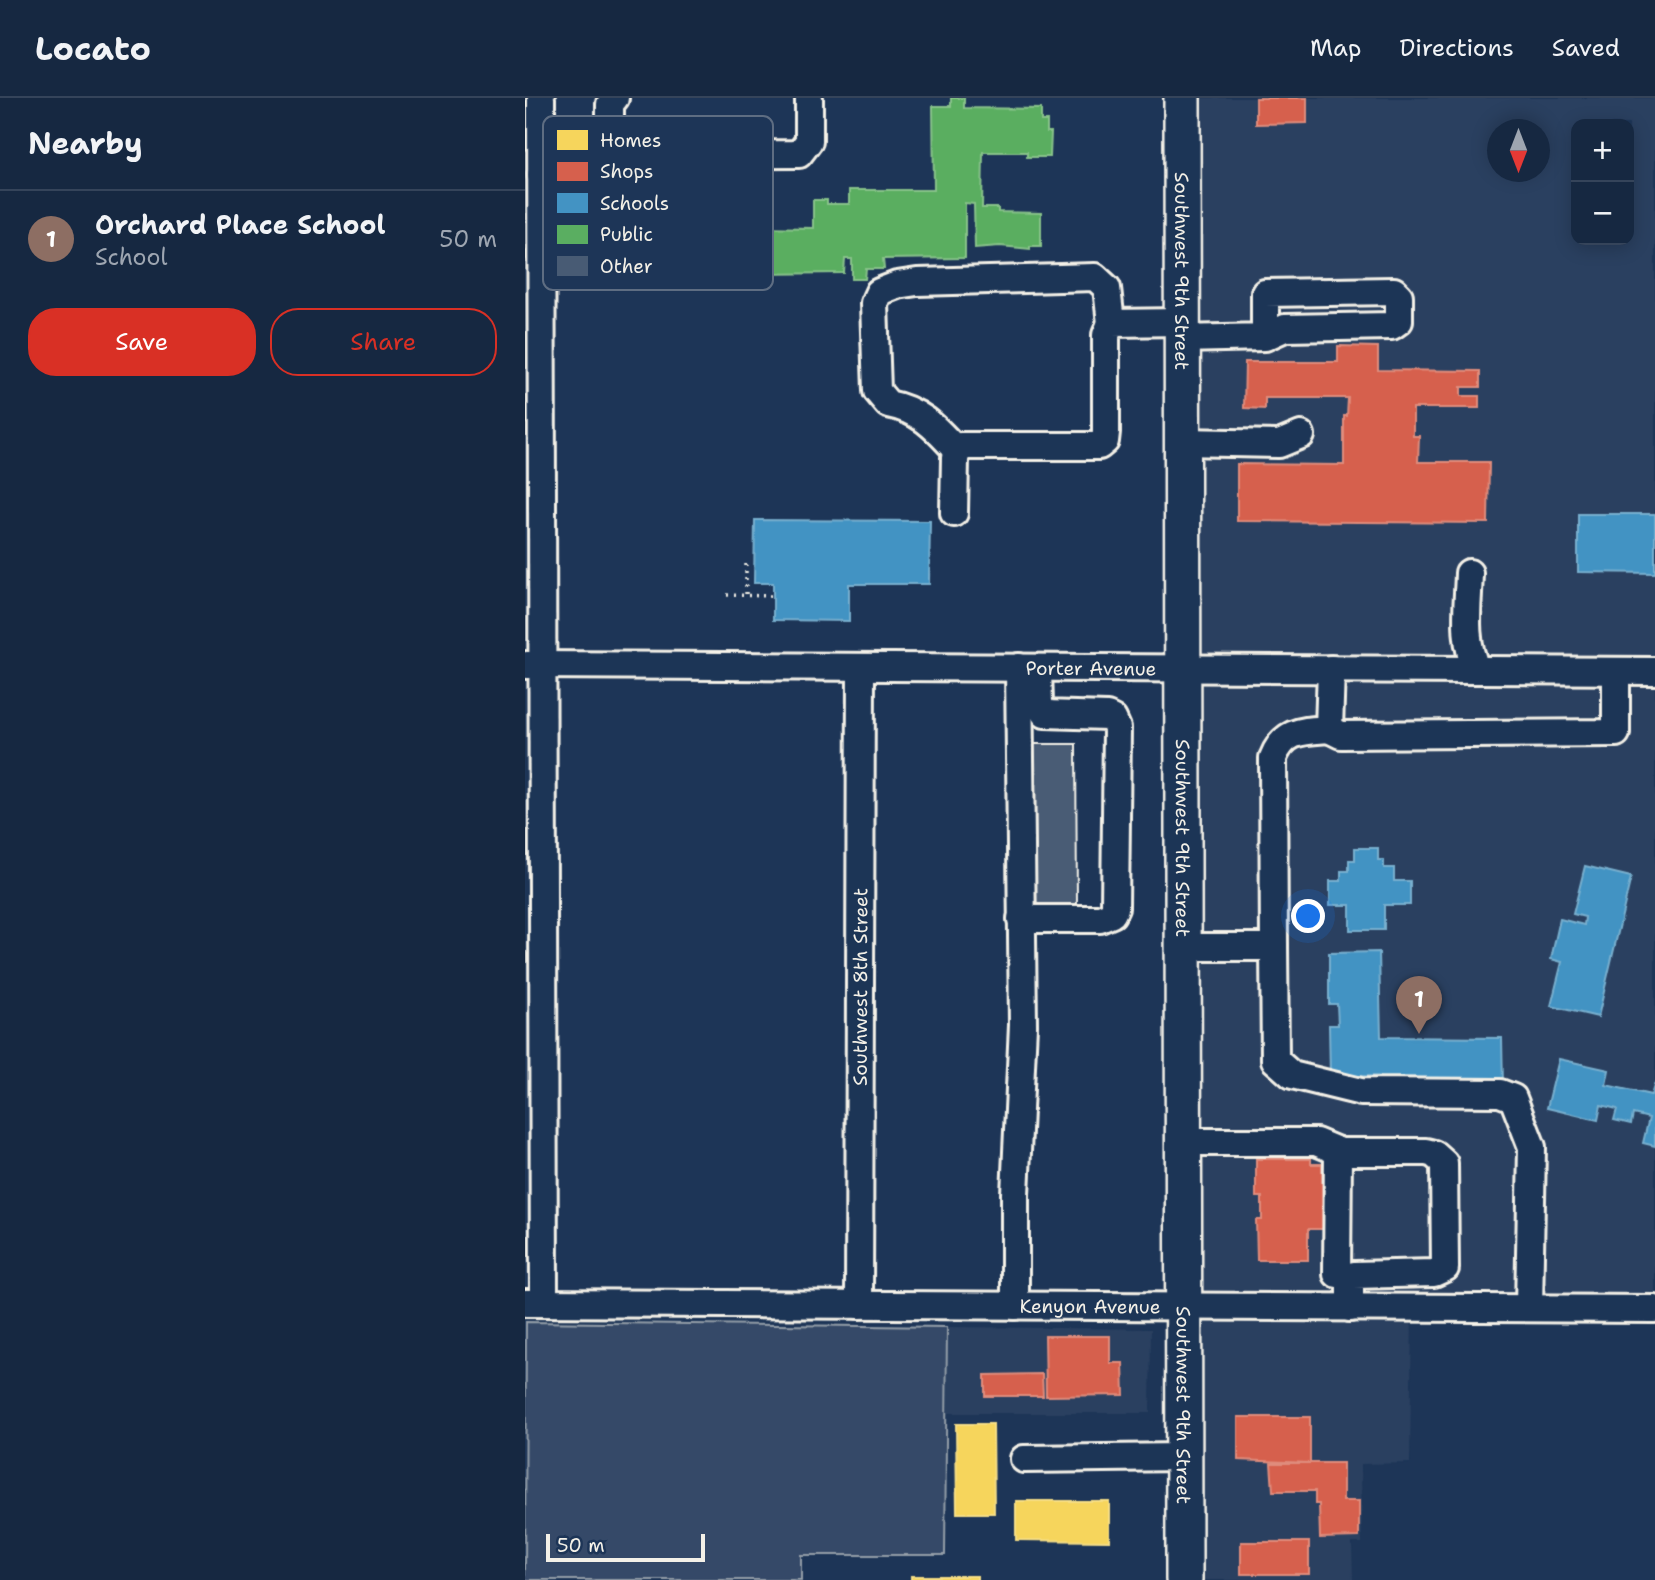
<!DOCTYPE html>
<meta charset="utf-8">
<style>
body{margin:0;font-family:"Shantell Sans",sans-serif;background:#23344c;color:#f1f3f6}
.controls{position:absolute;right:21px;top:21px;display:grid;overflow:hidden;border-radius:14px;box-shadow:0 4px 18px #0003}
.controls button{width:63px;height:63px;display:grid;place-items:center;padding:0;border:0;border-bottom:2px solid #35445a;background:#162841;color:#f1f3f6;font:35px sans-serif}
.compass{position:absolute;left:962px;top:21px;width:63px;height:63px;border-radius:50%;background:#162841;box-shadow:0 4px 18px #0003;rotate:180deg}
.scale{position:absolute;left:21px;bottom:18px;width:159px;box-sizing:border-box;padding-left:7px;border:4px solid #f4f1e8;border-top:0;font-size:19px;line-height:24px;white-space:nowrap;color:#f4f1e8;-webkit-text-stroke:5px #1d3557;paint-order:stroke}
.you{position:absolute;left:784px;top:819px;width:24px;height:24px;margin:-18px;border:5px solid #fff;border-radius:50%;background:#1a73e8;box-shadow:0 0 0 10px #1a73e833}
.badge{display:grid;place-items:center;width:46px;height:46px;border-radius:50%;background:#d93025;color:#fff;font-size:23px;font-weight:700}
.pin{position:absolute;translate:-50% -58px;filter:drop-shadow(0 2px 4px #0008)}
.pin::after{content:'';position:absolute;top:37px;width:24px;height:21px;background:inherit;clip-path:polygon(0 0,100% 0,50% 100%)}
.list{margin:0;padding:0;list-style:none}
h2{display:flex;justify-content:space-between;align-items:center;height:91px;margin:0;padding:0 28px;font-size:30px}
h2 small{font-size:23px;font-weight:400;color:#9ea6b1}
.list li{display:grid;grid-template-columns:46px 1fr auto;gap:21px;align-items:center;box-sizing:border-box;height:98px;padding:0 28px;border-top:2px solid #35445a}
.list b{display:block;font-size:26px;white-space:nowrap}
.list p{margin:0;font-size:23px;white-space:nowrap;color:#9ea6b1}
.list em{font-size:23px;font-style:normal;color:#9ea6b1}
.actions{display:flex;gap:14px;padding:21px 28px}
.actions a{flex:1;padding:16px 0;border:2px solid #d93025;border-radius:28px;text-align:center;font-size:24px;color:#d93025}
.actions .main{background:#d93025;color:#fff}
.map{position:relative;flex:none;width:1130px;height:1482px;overflow:hidden}
header{display:flex;align-items:center;gap:42px;box-sizing:border-box;height:98px;padding:0 35px;background:#162841;border-bottom:2px solid #35445a}
header strong{font-size:33px}
nav{display:flex;gap:38px;margin-inline-start:auto;font-size:24px}
main{display:flex}
aside{flex:1;background:#162841}
.map>svg:first-child{display:block}
</style>
<header>
<strong>Locato</strong>
<nav><a>Map</a><a>Directions</a><a>Saved</a></nav>
</header>
<main>
<aside>
<h2>Nearby<small></small></h2>
<ul class="list">
<li><span class="badge" style="background:#8d6e63">1</span><div><b>Orchard Place School</b><p>School</p></div><em>50 m</em></li>
</ul>
<div class="actions"><a class="main">Save</a><a>Share</a></div>
</aside>
<div class="map">
<svg width="1130" height="1482" viewBox="0 0 1130 1482">
<rect width="100%" height="100%" fill="#1d3557"/>
<filter id="ink" filterUnits="userSpaceOnUse"><feTurbulence type="fractalNoise" baseFrequency=".0143" numOctaves="2"/><feDisplacementMap in="SourceGraphic" scale="14" xChannelSelector="R" yChannelSelector="G"/><feConvolveMatrix kernelMatrix="1 2 1 2 8 2 1 2 1" color-interpolation-filters="sRGB"/></filter>
<g filter="url(#ink)">
<!-- built -->
<path fill="#2a4060" fill-rule="evenodd" d="M 657,0 L 1130,0 L 1130,1211 L 887,1210 L 885,1365 L 836,1366 L 837,1445 L 827,1445 L 828,1482 L 659,1482 ZM 1051,26 L 1104,26 L 1104,142 L 1051,142 ZM 972,32 L 1014,32 L 1014,74 L 972,74 Z
M 422,1229 L 626,1231 L 625,1315 L 423,1315 Z"/>
<!-- green -->
<path fill="#354a67" stroke="#949ea8" stroke-width="2" d="M 1,1224 L 422,1229 L 420,1457 L 276,1457 L 276,1482 L 0,1482 Z"/>
<!-- homes -->
<path fill="#f6d55c" stroke="#f5dd86" stroke-width="2" d="M 431,1326 L 468,1326 L 469,1415 L 432,1415 Z
M 491,1403 L 584,1403 L 584,1443 L 491,1442 Z
M 386,1478 L 452,1478 L 452,1482 L 386,1482 Z"/>
<!-- shops -->
<path fill="#d6604d" stroke="#df8c7c" stroke-width="2" d="M 731,0 L 782,0 L 782,25 L 731,26 Z
M 813,248 L 853,249 L 853,272 L 955,273 L 955,289 L 936,289 L 936,298 L 954,298 L 954,310 L 888,310 L 888,338 L 894,338 L 893,364 L 964,364 L 963,425 L 712,423 L 712,366 L 819,367 L 819,318 L 822,318 L 823,300 L 740,300 L 740,311 L 719,310 L 720,264 L 813,264 Z
M 731,1061 L 786,1061 L 786,1066 L 797,1066 L 798,1131 L 783,1131 L 783,1162 L 732,1162 L 731,1122 L 737,1122 L 737,1099 L 731,1099 Z
M 520,1238 L 585,1238 L 585,1265 L 598,1265 L 599,1297 L 521,1298 Z
M 517,1276 L 518,1298 L 460,1298 L 460,1277 Z
M 713,1319 L 785,1319 L 785,1365 L 713,1362 Z
M 746,1365 L 818,1365 L 818,1403 L 834,1403 L 834,1439 L 795,1440 L 794,1406 L 790,1406 L 790,1393 L 748,1393 Z
M 716,1444 L 784,1444 L 784,1476 L 716,1476 Z"/>
<!-- schools -->
<path fill="#4393c3" stroke="#78afce" stroke-width="2" d="M 1053,416 L 1130,416 L 1130,475 L 1053,474 Z
M 230,422 L 405,423 L 404,486 L 324,486 L 324,523 L 248,522 L 248,485 L 229,485 Z
M 830,750 L 853,750 L 853,762 L 859,762 L 859,770 L 869,770 L 869,783 L 885,783 L 885,807 L 859,807 L 859,832 L 825,832 L 825,807 L 805,807 L 805,783 L 816,783 L 816,773 L 824,773 L 824,762 L 830,762 Z
M 1060,768 L 1106,779 L 1073,919 L 1026,908 L 1037,864 L 1026,861 L 1035,821 L 1059,827 L 1060,819 L 1048,816 Z
M 854,854 L 856,939 L 977,940 L 978,987 L 854,991 L 855,978 L 805,978 L 804,927 L 813,927 L 812,906 L 804,906 L 804,855 Z
M 1034,961 L 1084,972 L 1081,987 L 1126,997 L 1130,985 L 1130,1048 L 1118,1045 L 1124,1020 L 1108,1016 L 1106,1026 L 1089,1022 L 1092,1011 L 1076,1007 L 1073,1022 L 1022,1010 Z"/>
<!-- public -->
<path fill="#5aae61" stroke="#88c28a" stroke-width="2" d="M 426,0 L 439,0 L 439,10 L 516,11 L 516,23 L 522,23 L 522,34 L 526,34 L 525,59 L 502,59 L 502,54 L 458,54 L 457,110 L 473,110 L 473,114 L 516,115 L 516,148 L 505,148 L 505,151 L 475,148 L 450,150 L 449,106 L 440,105 L 440,160 L 358,161 L 359,171 L 341,171 L 340,181 L 327,181 L 327,161 L 320,161 L 319,175 L 231,176 L 231,165 L 119,164 L 119,172 L 75,171 L 74,102 L 119,101 L 119,104 L 141,104 L 141,86 L 161,86 L 161,103 L 232,102 L 233,129 L 288,130 L 288,102 L 302,102 L 302,106 L 324,106 L 324,92 L 409,92 L 408,8 L 426,8 Z"/>
<!-- building -->
<path fill="#485b74" stroke="#f4f1e8" stroke-width="2" d="M 496,646 L 551,646 L 552,807 L 497,807 Z"/>
<g fill="none" stroke-linecap="round" stroke-linejoin="round">
<!-- minor casing -->
<g stroke="#f4f1e8" stroke-width="32">
<g id="minor">
<path d="M 16,0 L 19,1205"/>
<path d="M 85,57 L 85,6 L 90,0"/>
<path d="M 16,77 L 62,77 L 85,57 L 274,56 L 284,43 L 284,0"/>
<path d="M 657,241 L 740,239 L 760,230 L 867,228 L 874,223 L 874,198 L 869,193 L 740,195 L 740,239"/>
<path d="M 658,344 L 754,346 L 776,337"/>
<path d="M 431,352 C 410,329 395,312 363,306 L 352,293 L 349,205 L 354,194 L 372,187 L 392,184 L 570,179 L 582,190 L 586,225"/>
<path d="M 429,415 L 430,360 L 435,348 L 574,348 L 580,343 L 581,334 L 581,237 L 586,225 L 657,224"/>
<path d="M 944,475 C 943,508 937,542 952,572"/>
<path id="s1" d="M 2,567 L 1130,573"/>
<path d="M 806,571 L 804,631 L 816,637 L 1091,635 L 1091,573"/>
<path d="M 496,821 L 575,821 L 587,816 L 590,810 L 592,630 L 588,621 L 582,618 L 520,616 L 514,606 L 513,570"/>
<path d="M 658,849 L 749,849 L 748,660 C 759,632 777,633 804,631"/>
<path d="M 749,849 L 750,962 L 767,977 L 836,994 L 975,995 L 988,1000 L 1007,1049 L 1004,1210"/>
<path d="M 659,1044 L 791,1044 L 815,1054 L 901,1054 L 909,1056 L 919,1065 L 920,1170 L 909,1175 L 829,1177 L 825,1180 L 825,1210"/>
<path d="M 812,1176 L 813,1053"/>
<path id="s2" d="M 0,1205 L 1130,1211"/>
<path id="s3" d="M 334,1207 L 336,569"/>
<path d="M 490,1208 L 490,1096 L 498,927 L 494,569"/>
<path d="M 499,1361 L 659,1359"/>
</g>
</g>
<!-- major casing -->
<g stroke="#f4f1e8" stroke-width="40">
<g id="major">
<path id="s4" d="M 657,0 L 659,1482"/>
</g>
</g>
<!-- path -->
<path stroke="#f4f1e8" stroke-width="3.5" stroke-dasharray="2 5" stroke-linecap="butt" d="M 221,466 L 221,498
M 202,497 L 248,498"/>
<!-- minor -->
<use href="#minor" stroke="#1d3557" stroke-width="26"/>
<!-- major -->
<use href="#major" stroke="#1d3557" stroke-width="35"/>
</g>
</g>
<g text-anchor="middle" dominant-baseline="central" stroke-width="7" stroke-linejoin="round" paint-order="stroke">
<!-- street labels -->
<g font-size="19" fill="#f4f1e8" stroke="#1d3557">
<text stroke="none"><textPath href="#s4" startOffset="173">Southwest 9th Street</textPath></text>
<text stroke="none"><textPath href="#s1" startOffset="564">Porter Avenue</textPath></text>
<text stroke="none"><textPath href="#s4" startOffset="740">Southwest 9th Street</textPath></text>
<text stroke="none"><textPath href="#s3" startOffset="318">Southwest 8th Street</textPath></text>
<text stroke="none"><textPath href="#s2" startOffset="565">Kenyon Avenue</textPath></text>
<text stroke="none"><textPath href="#s4" startOffset="1307">Southwest 9th Street</textPath></text>
</g>
</g>
<!-- legend -->
<rect x="18" y="18" width="230" height="174" rx="10" fill="#1d3557" stroke="#5e6d82" stroke-width="2"/>
<rect x="32" y="32" width="31" height="20" fill="#f6d55c"/>
<rect x="32" y="64" width="31" height="19" fill="#d6604d"/>
<rect x="32" y="95" width="31" height="20" fill="#4393c3"/>
<rect x="32" y="127" width="31" height="19" fill="#5aae61"/>
<rect x="32" y="158" width="31" height="20" fill="#485b74"/>
<g font-size="19" fill="#f4f1e8">
<text x="75" y="49">Homes</text>
<text x="75" y="80">Shops</text>
<text x="75" y="112">Schools</text>
<text x="75" y="143">Public</text>
<text x="75" y="175">Other</text>
</g>
</svg>
<div class="controls">
<button>+</button>
<button>−</button>
</div>
<svg class="compass" viewBox="-18 -18 36 36"><path d="M0-13l5 13h-10z" fill="#e53935"/><path d="M0 13l5-13h-10z" fill="#9ea6b1"/></svg>
<div class="scale">50 m</div>
<div class="you"></div>
<div class="pin badge" style="left:894px;top:936px;background:#8d6e63">1</div>
</div>
</main>
